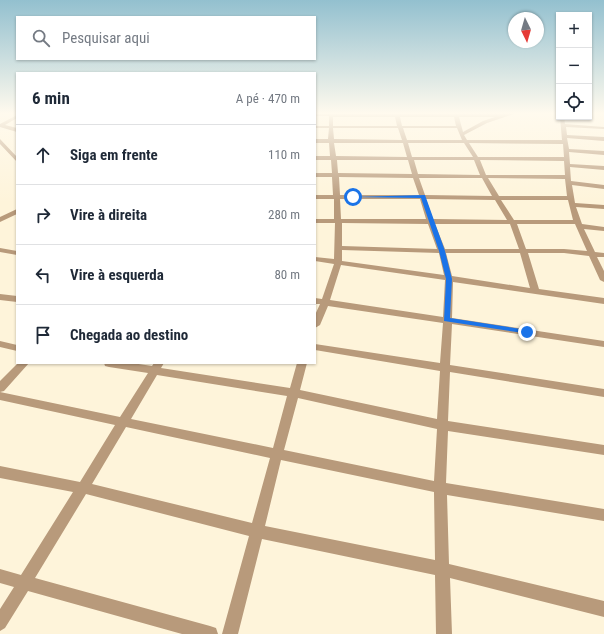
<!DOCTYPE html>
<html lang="pt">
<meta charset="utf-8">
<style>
body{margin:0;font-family:"Roboto Condensed",sans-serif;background:#f2f2f3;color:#1f2937}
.controls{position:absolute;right:12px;top:12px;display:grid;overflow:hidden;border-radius:0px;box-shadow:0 1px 3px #0004}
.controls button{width:36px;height:36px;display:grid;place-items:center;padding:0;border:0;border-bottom:1px solid #e0e1e3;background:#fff;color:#1f2937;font:20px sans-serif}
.compass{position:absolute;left:508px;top:12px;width:36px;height:36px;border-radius:50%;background:#fff;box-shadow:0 1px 3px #0004;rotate:175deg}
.stop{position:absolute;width:12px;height:12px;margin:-9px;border:3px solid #1a73e8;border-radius:50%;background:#fff}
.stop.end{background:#1a73e8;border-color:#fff;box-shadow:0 1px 4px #0008}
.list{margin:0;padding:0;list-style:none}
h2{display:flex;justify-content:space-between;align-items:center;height:52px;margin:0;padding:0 16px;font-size:17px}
h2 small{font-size:13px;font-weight:400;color:#747a83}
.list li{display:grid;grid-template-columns:26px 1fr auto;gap:12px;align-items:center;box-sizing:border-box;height:60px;padding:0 16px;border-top:1px solid #e0e1e3}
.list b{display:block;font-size:15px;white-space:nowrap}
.list em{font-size:13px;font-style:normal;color:#747a83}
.icon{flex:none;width:22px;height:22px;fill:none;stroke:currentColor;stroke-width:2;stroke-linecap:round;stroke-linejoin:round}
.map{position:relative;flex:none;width:604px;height:634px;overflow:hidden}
.search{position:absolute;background:#fff;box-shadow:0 1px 3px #0004;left:16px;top:16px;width:300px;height:44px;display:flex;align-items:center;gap:10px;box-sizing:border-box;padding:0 14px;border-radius:0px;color:#747a83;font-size:15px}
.panel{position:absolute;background:#fff;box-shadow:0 1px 3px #0004;left:16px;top:72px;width:300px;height:292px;border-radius:0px}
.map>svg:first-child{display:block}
</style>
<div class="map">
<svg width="604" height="634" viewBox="0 0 604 634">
<rect width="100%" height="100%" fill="#fef4da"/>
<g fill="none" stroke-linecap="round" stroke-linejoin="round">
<!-- minor -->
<path fill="#b89a7b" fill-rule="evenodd" d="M 508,113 L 517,113 L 487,123 L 464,135 L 467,140 L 562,140 L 560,117 L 564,117 L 565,124 L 604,127 L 604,129 L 566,127 L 567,135 L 604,137 L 604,141 L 567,138 L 569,149 L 604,151 L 604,155 L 569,152 L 570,164 L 604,166 L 604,170 L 570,167 L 571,181 L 604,185 L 604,189 L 572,185 L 575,203 L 604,205 L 604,209 L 576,207 L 582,224 L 604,227 L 604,231 L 584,229 L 595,252 L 604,253 L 604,257 L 597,257 L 604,271 L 604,282 L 600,280 L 589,256 L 564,253 L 528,253 L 539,289 L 604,298 L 604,304 L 453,282 L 452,318 L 604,341 L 604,347 L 452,324 L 450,365 L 604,389 L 604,397 L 450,372 L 448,421 L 604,445 L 604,455 L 448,431 L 446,483 L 604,509 L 604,521 L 447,495 L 449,564 L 604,601 L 604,617 L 450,578 L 452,634 L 436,634 L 435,575 L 262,539 L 238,634 L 222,634 L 249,536 L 86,494 L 35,578 L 210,626 L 216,628 L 218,634 L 182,634 L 28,591 L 5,628 L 0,631 L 0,609 L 14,587 L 0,583 L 0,569 L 21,575 L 73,492 L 0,478 L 0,466 L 80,482 L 115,425 L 0,400 L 0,381 L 18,363 L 29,363 L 4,391 L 0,392 L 120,417 L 148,373 L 109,367 L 105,366 L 104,363 L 132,363 L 152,366 L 154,363 L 164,363 L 161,368 L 290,388 L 297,363 L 307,363 L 300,390 L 437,419 L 440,371 L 315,350 L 315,344 L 440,363 L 443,323 L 328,306 L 320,325 L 315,328 L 315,315 L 320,304 L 315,304 L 315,298 L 322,299 L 334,264 L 315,261 L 315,257 L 334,259 L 335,223 L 315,223 L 315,219 L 334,219 L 334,199 L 315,199 L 315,195 L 333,195 L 332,177 L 315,177 L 315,173 L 332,173 L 331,160 L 315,160 L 315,156 L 330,156 L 329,143 L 315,143 L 315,139 L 328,139 L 329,128 L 315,128 L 315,126 L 329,126 L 329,116 L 315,116 L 315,114 ZM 333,117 L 395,117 L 397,126 L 333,126 ZM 400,117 L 454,117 L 456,126 L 402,126 ZM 459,117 L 495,117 L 483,121 L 463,132 ZM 333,128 L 398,128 L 402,140 L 334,139 ZM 403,128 L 457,128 L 462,140 L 407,140 ZM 334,143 L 403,143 L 407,157 L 336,156 ZM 408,143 L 464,143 L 473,157 L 412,157 ZM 469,143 L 563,144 L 564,157 L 478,157 ZM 337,160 L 408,160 L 412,174 L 338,173 ZM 414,160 L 474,160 L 480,175 L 418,174 ZM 480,160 L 564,161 L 565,175 L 486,175 ZM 339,177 L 413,178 L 419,195 L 340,195 ZM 419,178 L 482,178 L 492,196 L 425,195 ZM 488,178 L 565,179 L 567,196 L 499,196 ZM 340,199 L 420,199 L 426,219 L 341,219 ZM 426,199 L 495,200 L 507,220 L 433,219 ZM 501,200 L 568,200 L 573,220 L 514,220 ZM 342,223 L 428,224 L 437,249 L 342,246 ZM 435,224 L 510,224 L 519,249 L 445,249 ZM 517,224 L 575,224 L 587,251 L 564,249 L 526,249 ZM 342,250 L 439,253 L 444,275 L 342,261 ZM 446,253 L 520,253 L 530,288 L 452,276 ZM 341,265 L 445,280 L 443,317 L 330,300 ZM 157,375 L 287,396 L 273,448 L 131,419 ZM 298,398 L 437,429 L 434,481 L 284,450 ZM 126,427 L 270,458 L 252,523 L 92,484 ZM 281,460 L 434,492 L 435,560 L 265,526 Z
M 17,115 L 17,118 L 5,125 L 17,128 L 17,132 L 0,127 L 0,124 Z
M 0,139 L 17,157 L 17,162 L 0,144 Z
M 17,209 L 17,214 L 0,222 L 0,217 Z
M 0,248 L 17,251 L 17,255 L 0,252 Z
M 0,294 L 17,296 L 17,302 L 0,300 Z
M 0,341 L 17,345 L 17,351 L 0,347 Z"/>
</g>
<!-- sky -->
<linearGradient id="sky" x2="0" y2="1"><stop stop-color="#93c0cf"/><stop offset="0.56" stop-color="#fffaee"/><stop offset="1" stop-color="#fffaee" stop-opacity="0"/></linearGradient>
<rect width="604" height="202" fill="url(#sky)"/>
<!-- route -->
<path fill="#1a73e8" d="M 425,195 L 445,251 L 452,279 L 450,318 L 527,330 L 529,331 L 529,334 L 444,321 L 446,279 L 439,251 L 421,198 L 351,197 Z"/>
</svg>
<div class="controls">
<button>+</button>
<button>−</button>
<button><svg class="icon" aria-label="locate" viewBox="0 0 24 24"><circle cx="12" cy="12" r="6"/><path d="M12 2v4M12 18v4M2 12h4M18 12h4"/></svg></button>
</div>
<svg class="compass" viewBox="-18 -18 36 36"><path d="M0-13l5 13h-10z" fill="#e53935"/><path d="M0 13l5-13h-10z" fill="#747a83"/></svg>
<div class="stop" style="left:353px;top:197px"></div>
<div class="stop end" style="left:527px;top:332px"></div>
<div class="search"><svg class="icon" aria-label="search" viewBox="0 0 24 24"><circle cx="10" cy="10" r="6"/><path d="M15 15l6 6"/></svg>Pesquisar aqui</div>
<section class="panel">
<h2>6 min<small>A pé · 470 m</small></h2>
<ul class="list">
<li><svg class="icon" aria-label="ahead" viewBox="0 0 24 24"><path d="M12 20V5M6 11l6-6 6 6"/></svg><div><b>Siga em frente</b></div><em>110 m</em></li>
<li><svg class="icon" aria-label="right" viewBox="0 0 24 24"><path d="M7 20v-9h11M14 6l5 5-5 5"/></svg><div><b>Vire à direita</b></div><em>280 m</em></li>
<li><svg class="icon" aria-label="left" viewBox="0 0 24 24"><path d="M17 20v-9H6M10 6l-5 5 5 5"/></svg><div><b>Vire à esquerda</b></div><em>80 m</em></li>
<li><svg class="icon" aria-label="arrive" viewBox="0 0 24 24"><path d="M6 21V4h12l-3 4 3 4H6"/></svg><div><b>Chegada ao destino</b></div></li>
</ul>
</section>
</div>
